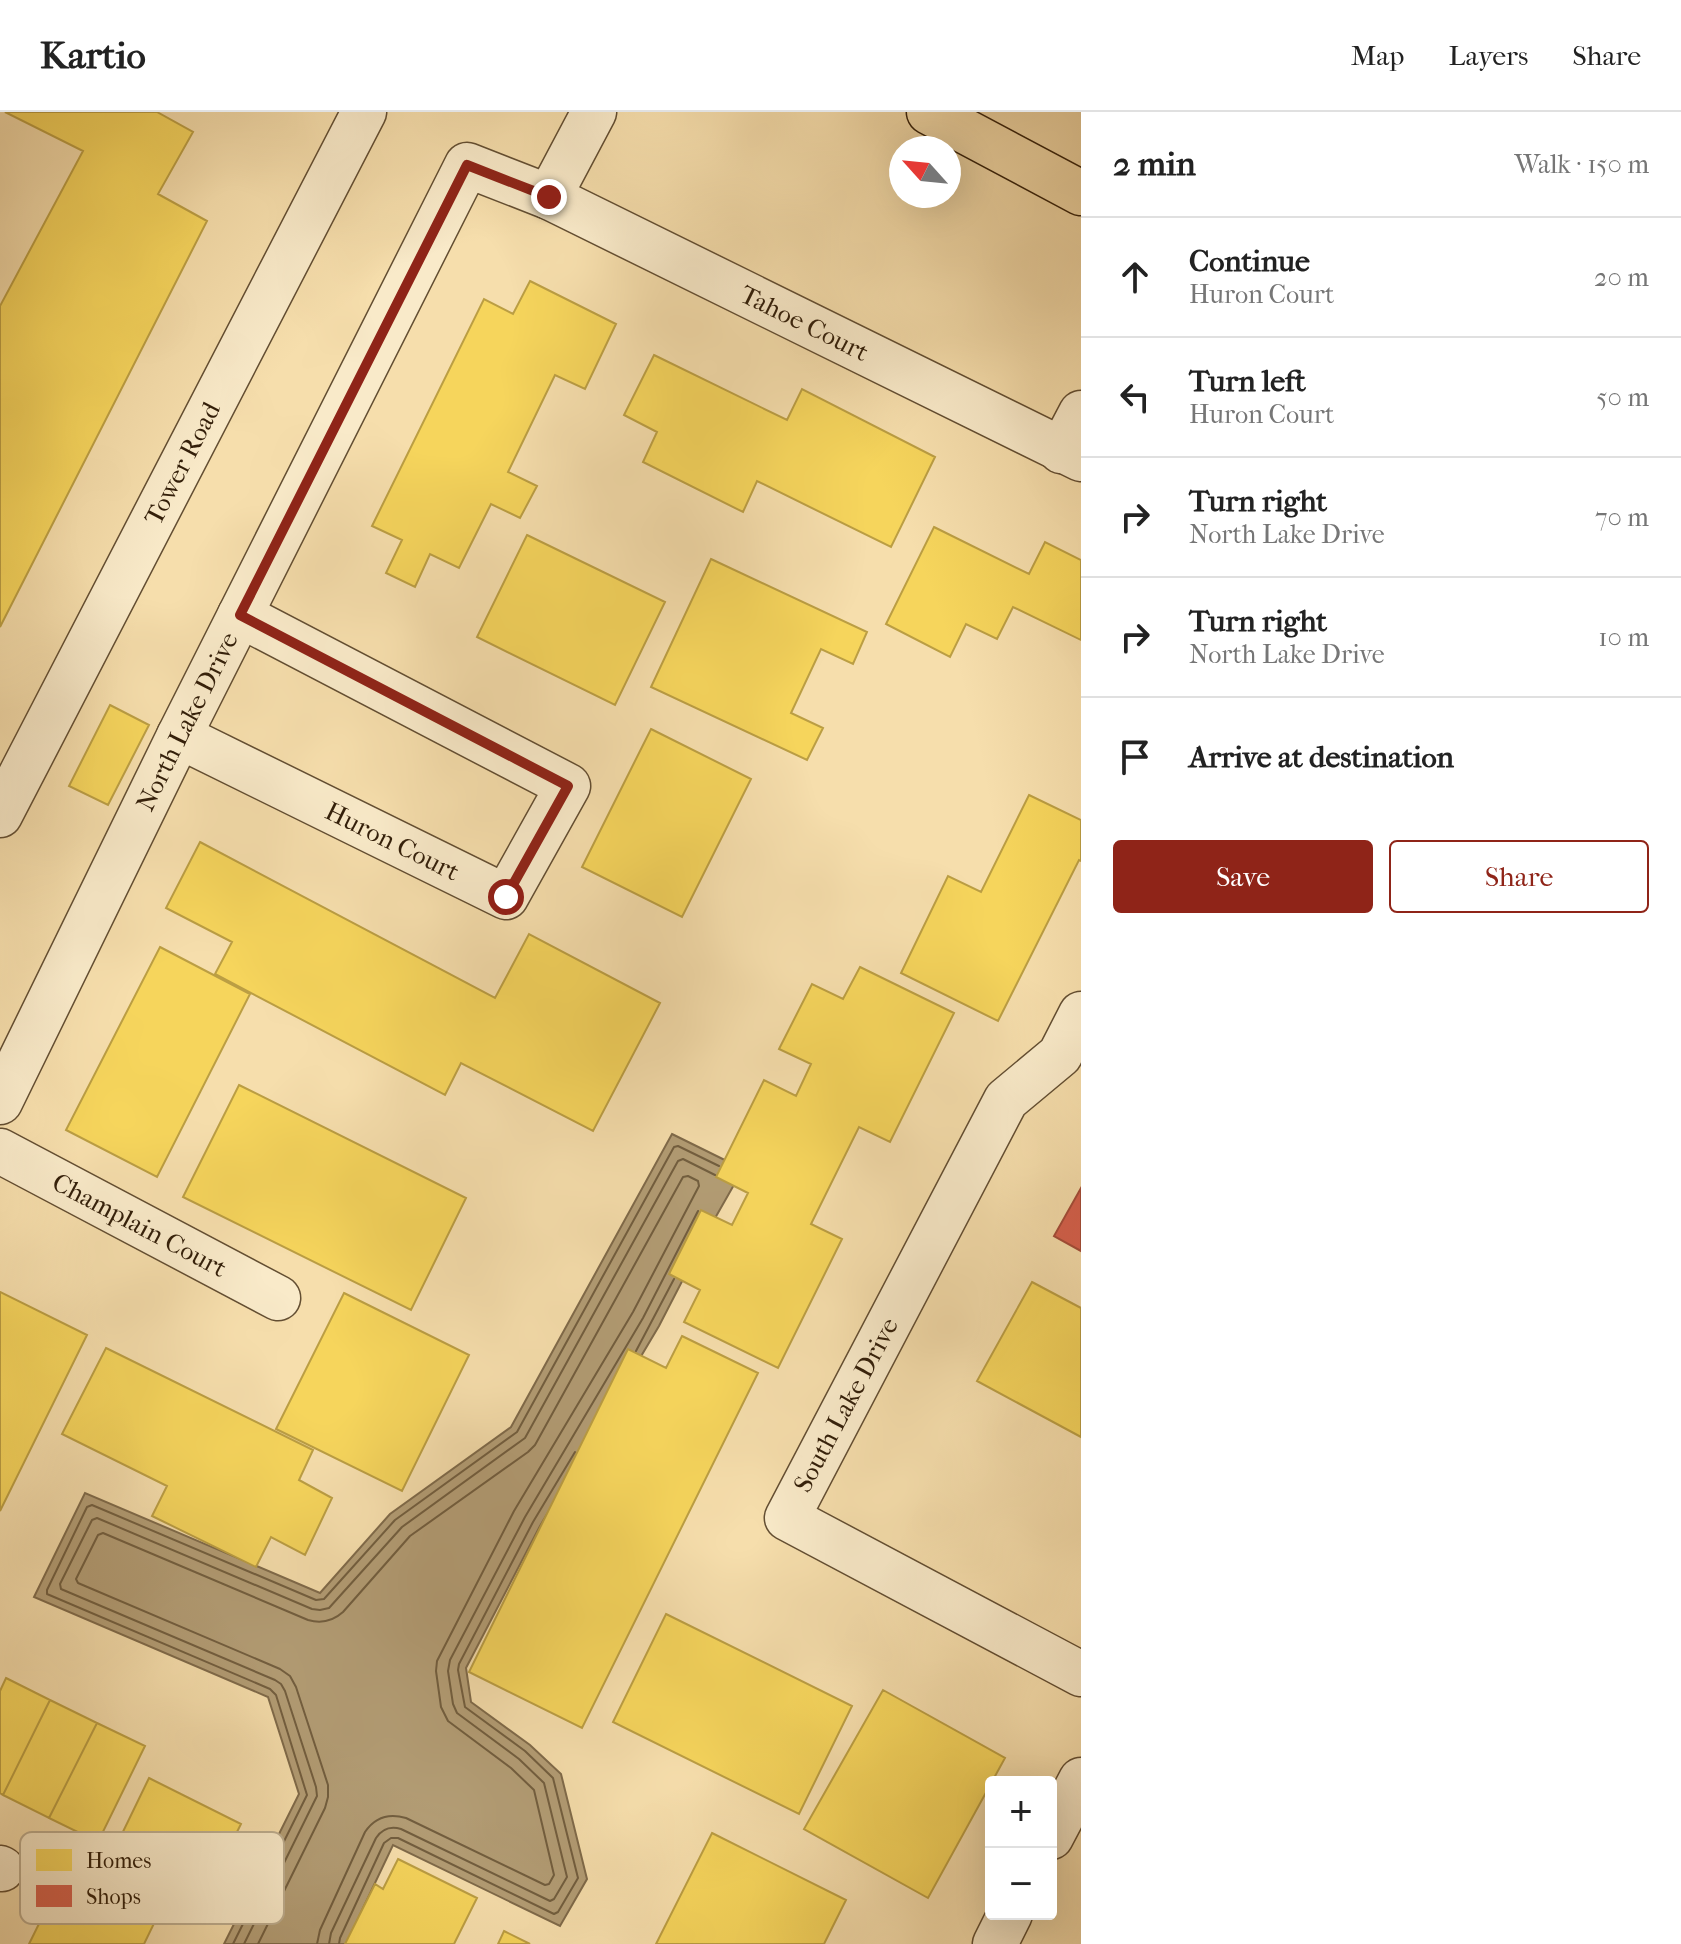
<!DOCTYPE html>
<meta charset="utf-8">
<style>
body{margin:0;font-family:"IM FELL French Canon",serif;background:#f2f2f2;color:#222}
.controls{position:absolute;right:24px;bottom:24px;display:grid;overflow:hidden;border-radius:8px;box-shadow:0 8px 32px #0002}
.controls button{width:72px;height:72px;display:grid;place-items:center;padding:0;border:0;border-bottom:2px solid #e0e0e0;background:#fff;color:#222;font:40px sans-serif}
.compass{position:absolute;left:889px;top:24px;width:72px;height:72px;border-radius:50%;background:#fff;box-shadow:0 8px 32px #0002;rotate:297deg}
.stop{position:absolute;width:24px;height:24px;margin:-18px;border:6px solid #8f2418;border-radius:50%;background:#fff}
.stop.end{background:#8f2418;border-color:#fff;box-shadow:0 2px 8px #0008}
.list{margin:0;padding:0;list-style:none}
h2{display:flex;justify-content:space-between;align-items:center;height:104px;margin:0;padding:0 32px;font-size:34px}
h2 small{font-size:26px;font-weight:400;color:#767676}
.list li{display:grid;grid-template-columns:52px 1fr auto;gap:24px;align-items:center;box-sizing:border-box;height:120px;padding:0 32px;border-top:2px solid #e0e0e0}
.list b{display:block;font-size:30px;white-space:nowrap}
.list p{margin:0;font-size:26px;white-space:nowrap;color:#767676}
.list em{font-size:26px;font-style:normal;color:#767676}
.actions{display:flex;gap:16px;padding:24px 32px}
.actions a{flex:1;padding:18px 0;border:2px solid #8f2418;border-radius:8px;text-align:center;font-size:28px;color:#8f2418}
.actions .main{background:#8f2418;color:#fff}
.icon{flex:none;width:44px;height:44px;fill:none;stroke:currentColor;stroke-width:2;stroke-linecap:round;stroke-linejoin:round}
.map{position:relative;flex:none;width:1081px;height:1832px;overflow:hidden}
header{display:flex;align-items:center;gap:48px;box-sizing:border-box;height:112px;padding:0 40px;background:#fff;border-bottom:2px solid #e0e0e0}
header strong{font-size:38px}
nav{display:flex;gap:44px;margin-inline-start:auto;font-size:28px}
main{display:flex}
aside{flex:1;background:#fff}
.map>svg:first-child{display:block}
</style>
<header>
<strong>Kartio</strong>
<nav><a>Map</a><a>Layers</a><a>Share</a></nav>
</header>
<main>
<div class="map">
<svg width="1081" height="1832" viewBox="0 0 1081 1832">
<rect width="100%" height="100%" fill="#f6deac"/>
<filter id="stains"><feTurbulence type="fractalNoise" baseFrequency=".0025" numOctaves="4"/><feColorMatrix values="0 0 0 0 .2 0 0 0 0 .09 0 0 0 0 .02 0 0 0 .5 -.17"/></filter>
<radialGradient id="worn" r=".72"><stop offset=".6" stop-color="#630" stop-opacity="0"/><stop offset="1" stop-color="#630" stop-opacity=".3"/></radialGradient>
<!-- water -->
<path fill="#b39d75" stroke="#7f6a4a" stroke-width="2" d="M 672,1022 L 743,1057 L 710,1115 L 659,1214 L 540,1414 L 466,1556 L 471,1590 L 530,1633 L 561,1662 L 587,1767 L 560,1814 L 393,1733 L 346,1832 L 224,1832 L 299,1682 L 268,1585 L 34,1485 L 85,1381 L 320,1481 L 390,1402 L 511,1315 Z"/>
<!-- homes -->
<path fill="#f6d55c" stroke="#bb9e43" stroke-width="2" d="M 5,0 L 157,0 L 193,20 L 158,82 L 207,109 L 0,515 L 0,194 L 83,39 Z
M 530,169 L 616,212 L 585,277 L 555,263 L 508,360 L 537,374 L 520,406 L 491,392 L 459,456 L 430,442 L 415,475 L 386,461 L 402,428 L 372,414 L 484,187 L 513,202 Z
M 654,243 L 787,308 L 802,277 L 935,345 L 891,435 L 757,369 L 743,400 L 643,350 L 657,320 L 624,303 Z
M 934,415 L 1029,462 L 1045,430 L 1081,448 L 1081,528 L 1013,495 L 997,527 L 966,512 L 950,545 L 886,512 Z
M 527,423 L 665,490 L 615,593 L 477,525 Z
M 711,447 L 867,520 L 853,552 L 821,537 L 791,601 L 823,616 L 807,648 L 651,575 Z
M 110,593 L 149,613 L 108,693 L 69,674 Z
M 651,617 L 751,667 L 682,805 L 582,755 Z
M 1029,683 L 1081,708 L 1081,749 L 1079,748 L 998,909 L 901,861 L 948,764 L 981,780 Z
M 200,730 L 495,886 L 529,822 L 660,891 L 593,1019 L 461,951 L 445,983 L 215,862 L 232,830 L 166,796 Z
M 160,835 L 250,882 L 157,1065 L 66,1018 Z
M 860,855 L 954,901 L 890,1030 L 859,1015 L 811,1112 L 842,1127 L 778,1256 L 684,1210 L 700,1178 L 669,1162 L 701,1098 L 732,1113 L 748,1081 L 716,1065 L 764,968 L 796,984 L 811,952 L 779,937 L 812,872 L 843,887 Z
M 239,973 L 466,1086 L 411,1198 L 183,1085 Z
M 1032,1170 L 1081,1196 L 1081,1325 L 977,1269 Z
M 0,1180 L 87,1223 L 0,1399 Z
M 344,1181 L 469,1243 L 402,1379 L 276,1317 Z
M 682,1224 L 758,1261 L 582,1616 L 469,1560 L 628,1237 L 666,1256 Z
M 106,1236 L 313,1338 L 299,1368 L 332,1386 L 305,1443 L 271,1425 L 256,1455 L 152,1404 L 167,1374 L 62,1322 Z
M 666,1502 L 852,1594 L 799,1702 L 613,1610 Z
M 6,1566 L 50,1588 L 3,1683 L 0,1681 L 0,1579 Z
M 883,1578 L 1005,1646 L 928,1786 L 804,1717 Z
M 50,1588 L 97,1611 L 49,1706 L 3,1683 Z
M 97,1611 L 145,1634 L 98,1730 L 49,1706 Z
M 149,1666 L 241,1712 L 193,1808 L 102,1763 Z
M 712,1721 L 846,1788 L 824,1832 L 656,1832 Z
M 71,1747 L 163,1793 L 144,1832 L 29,1832 Z
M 398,1747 L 477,1786 L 454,1832 L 345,1832 L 375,1772 L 383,1777 Z
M 504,1819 L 530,1832 L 498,1832 Z"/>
<!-- shops -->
<path fill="#d6604d" stroke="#a54c39" stroke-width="2" d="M 1081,1076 L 1081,1139 L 1054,1124 Z"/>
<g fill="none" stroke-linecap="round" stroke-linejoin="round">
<!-- shore -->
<path stroke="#725e3f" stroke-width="2" d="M 636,1239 L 674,1167
M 233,1832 L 307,1683 L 276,1583 L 270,1577 L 47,1482 L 47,1478 L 87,1395 L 92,1393 L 316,1488 L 324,1487 L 395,1408 L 517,1320 L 674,1035 L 678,1034 L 719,1054
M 244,1832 L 317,1684 L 316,1675 L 285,1579 L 281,1572 L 275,1568 L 61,1477 L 60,1472 L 92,1408 L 97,1406 L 312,1497 L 320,1498 L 329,1496 L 402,1415 L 525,1326 L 678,1049 L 683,1047 L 715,1063
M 258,1832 L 325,1696 L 328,1685 L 328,1673 L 296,1575 L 290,1564 L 280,1557 L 78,1471 L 76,1467 L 98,1423 L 103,1421 L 308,1508 C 322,1512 333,1509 343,1500 L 410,1424 L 528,1340 L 535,1333 L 683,1065 L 688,1064 L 698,1069 L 699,1074 L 633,1200 L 514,1399 L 437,1549 L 436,1559 L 441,1595 L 448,1609 L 511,1656 L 534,1678 L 554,1763 L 549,1772 L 545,1773 L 406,1706 C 389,1701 375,1705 365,1720 L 320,1818 L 317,1832
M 329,1832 L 331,1821 L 376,1726 C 382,1717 391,1714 401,1717 L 550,1789 L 554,1787 L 567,1765 L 544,1671 L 519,1647 L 457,1601 L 453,1592 L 448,1559 L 450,1548 L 525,1405 L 643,1206 L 698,1099
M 339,1832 L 340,1826 L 384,1731 L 391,1726 L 398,1726 L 554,1802 L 558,1800 L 578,1766 L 553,1666 L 525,1639 L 465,1595 L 458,1558 L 459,1552 L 533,1410 L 575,1340"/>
<!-- street casing -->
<g stroke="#634e32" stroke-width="47">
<g id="street">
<path d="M 549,85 L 594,0"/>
<path d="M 1061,339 L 1081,301"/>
<path id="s1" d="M 179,624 L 506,785 L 568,674 L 240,503"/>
<path id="s2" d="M 0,703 L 364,0"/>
<path d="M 1081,902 L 1060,943 L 1006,988 L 787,1406 L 1081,1562"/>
<path id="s3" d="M 0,990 L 179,624 L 467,53 L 549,85 L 1081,347"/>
<path id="s4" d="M 0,1039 L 278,1186"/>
<path d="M 1051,1725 L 1081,1668"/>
<path d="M 0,1756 L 2,1757"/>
<path d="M 995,1832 L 1010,1802"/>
</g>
</g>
<!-- primary casing -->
<g stroke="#321e09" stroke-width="47">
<path id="primary" d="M 929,0 L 1081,81"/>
</g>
<!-- street -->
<use href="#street" stroke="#f9eac9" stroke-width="44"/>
<!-- primary -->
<use href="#primary" stroke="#f6deac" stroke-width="44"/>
</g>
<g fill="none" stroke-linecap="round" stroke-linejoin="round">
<!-- route -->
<path stroke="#8f2418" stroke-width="10" d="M 506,785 L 568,674 L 240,503 L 467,53 L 549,85"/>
</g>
<g text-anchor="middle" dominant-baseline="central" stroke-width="8" stroke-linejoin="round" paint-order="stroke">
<!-- street labels -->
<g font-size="26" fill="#321e09" stroke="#f9eac9">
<text stroke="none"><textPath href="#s3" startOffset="1420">Tahoe Court</textPath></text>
<text stroke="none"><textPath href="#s2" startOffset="396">Tower Road</textPath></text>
<text stroke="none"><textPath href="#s3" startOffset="424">North Lake Drive</textPath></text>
<text stroke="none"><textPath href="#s1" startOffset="238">Huron Court</textPath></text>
<text stroke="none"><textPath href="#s4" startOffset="158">Champlain Court</textPath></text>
<text transform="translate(846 1293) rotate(-62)">South Lake Drive</text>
</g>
</g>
<!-- legend -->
<rect x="20" y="1720" width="264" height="92" rx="12" fill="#f9eac9" stroke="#bdad8f" stroke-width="2"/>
<rect x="36" y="1737" width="36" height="22" fill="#f6d55c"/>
<rect x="36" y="1773" width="36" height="22" fill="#d6604d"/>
<g font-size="22" fill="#321e09">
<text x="86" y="1756">Homes</text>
<text x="86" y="1792">Shops</text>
</g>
<rect width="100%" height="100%" filter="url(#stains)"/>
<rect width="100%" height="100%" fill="url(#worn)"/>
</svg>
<div class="controls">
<button>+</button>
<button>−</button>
</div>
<svg class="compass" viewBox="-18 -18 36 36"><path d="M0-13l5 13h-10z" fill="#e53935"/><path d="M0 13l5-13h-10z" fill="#767676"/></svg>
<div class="stop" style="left:506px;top:785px"></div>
<div class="stop end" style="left:549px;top:85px"></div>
</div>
<aside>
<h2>2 min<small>Walk · 150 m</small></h2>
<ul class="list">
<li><svg class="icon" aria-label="ahead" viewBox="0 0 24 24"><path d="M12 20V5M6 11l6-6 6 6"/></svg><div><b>Continue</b><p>Huron Court</p></div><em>20 m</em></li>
<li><svg class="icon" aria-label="left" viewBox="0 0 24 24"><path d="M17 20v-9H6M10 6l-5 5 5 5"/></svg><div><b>Turn left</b><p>Huron Court</p></div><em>50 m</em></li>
<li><svg class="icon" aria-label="right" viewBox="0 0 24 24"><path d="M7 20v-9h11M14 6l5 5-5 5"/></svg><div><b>Turn right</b><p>North Lake Drive</p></div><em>70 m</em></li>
<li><svg class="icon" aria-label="right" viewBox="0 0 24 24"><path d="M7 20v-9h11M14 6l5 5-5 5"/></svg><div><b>Turn right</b><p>North Lake Drive</p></div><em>10 m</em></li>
<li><svg class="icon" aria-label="arrive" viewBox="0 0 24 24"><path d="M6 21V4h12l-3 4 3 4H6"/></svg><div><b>Arrive at destination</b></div></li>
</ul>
<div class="actions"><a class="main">Save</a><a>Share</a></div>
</aside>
</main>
